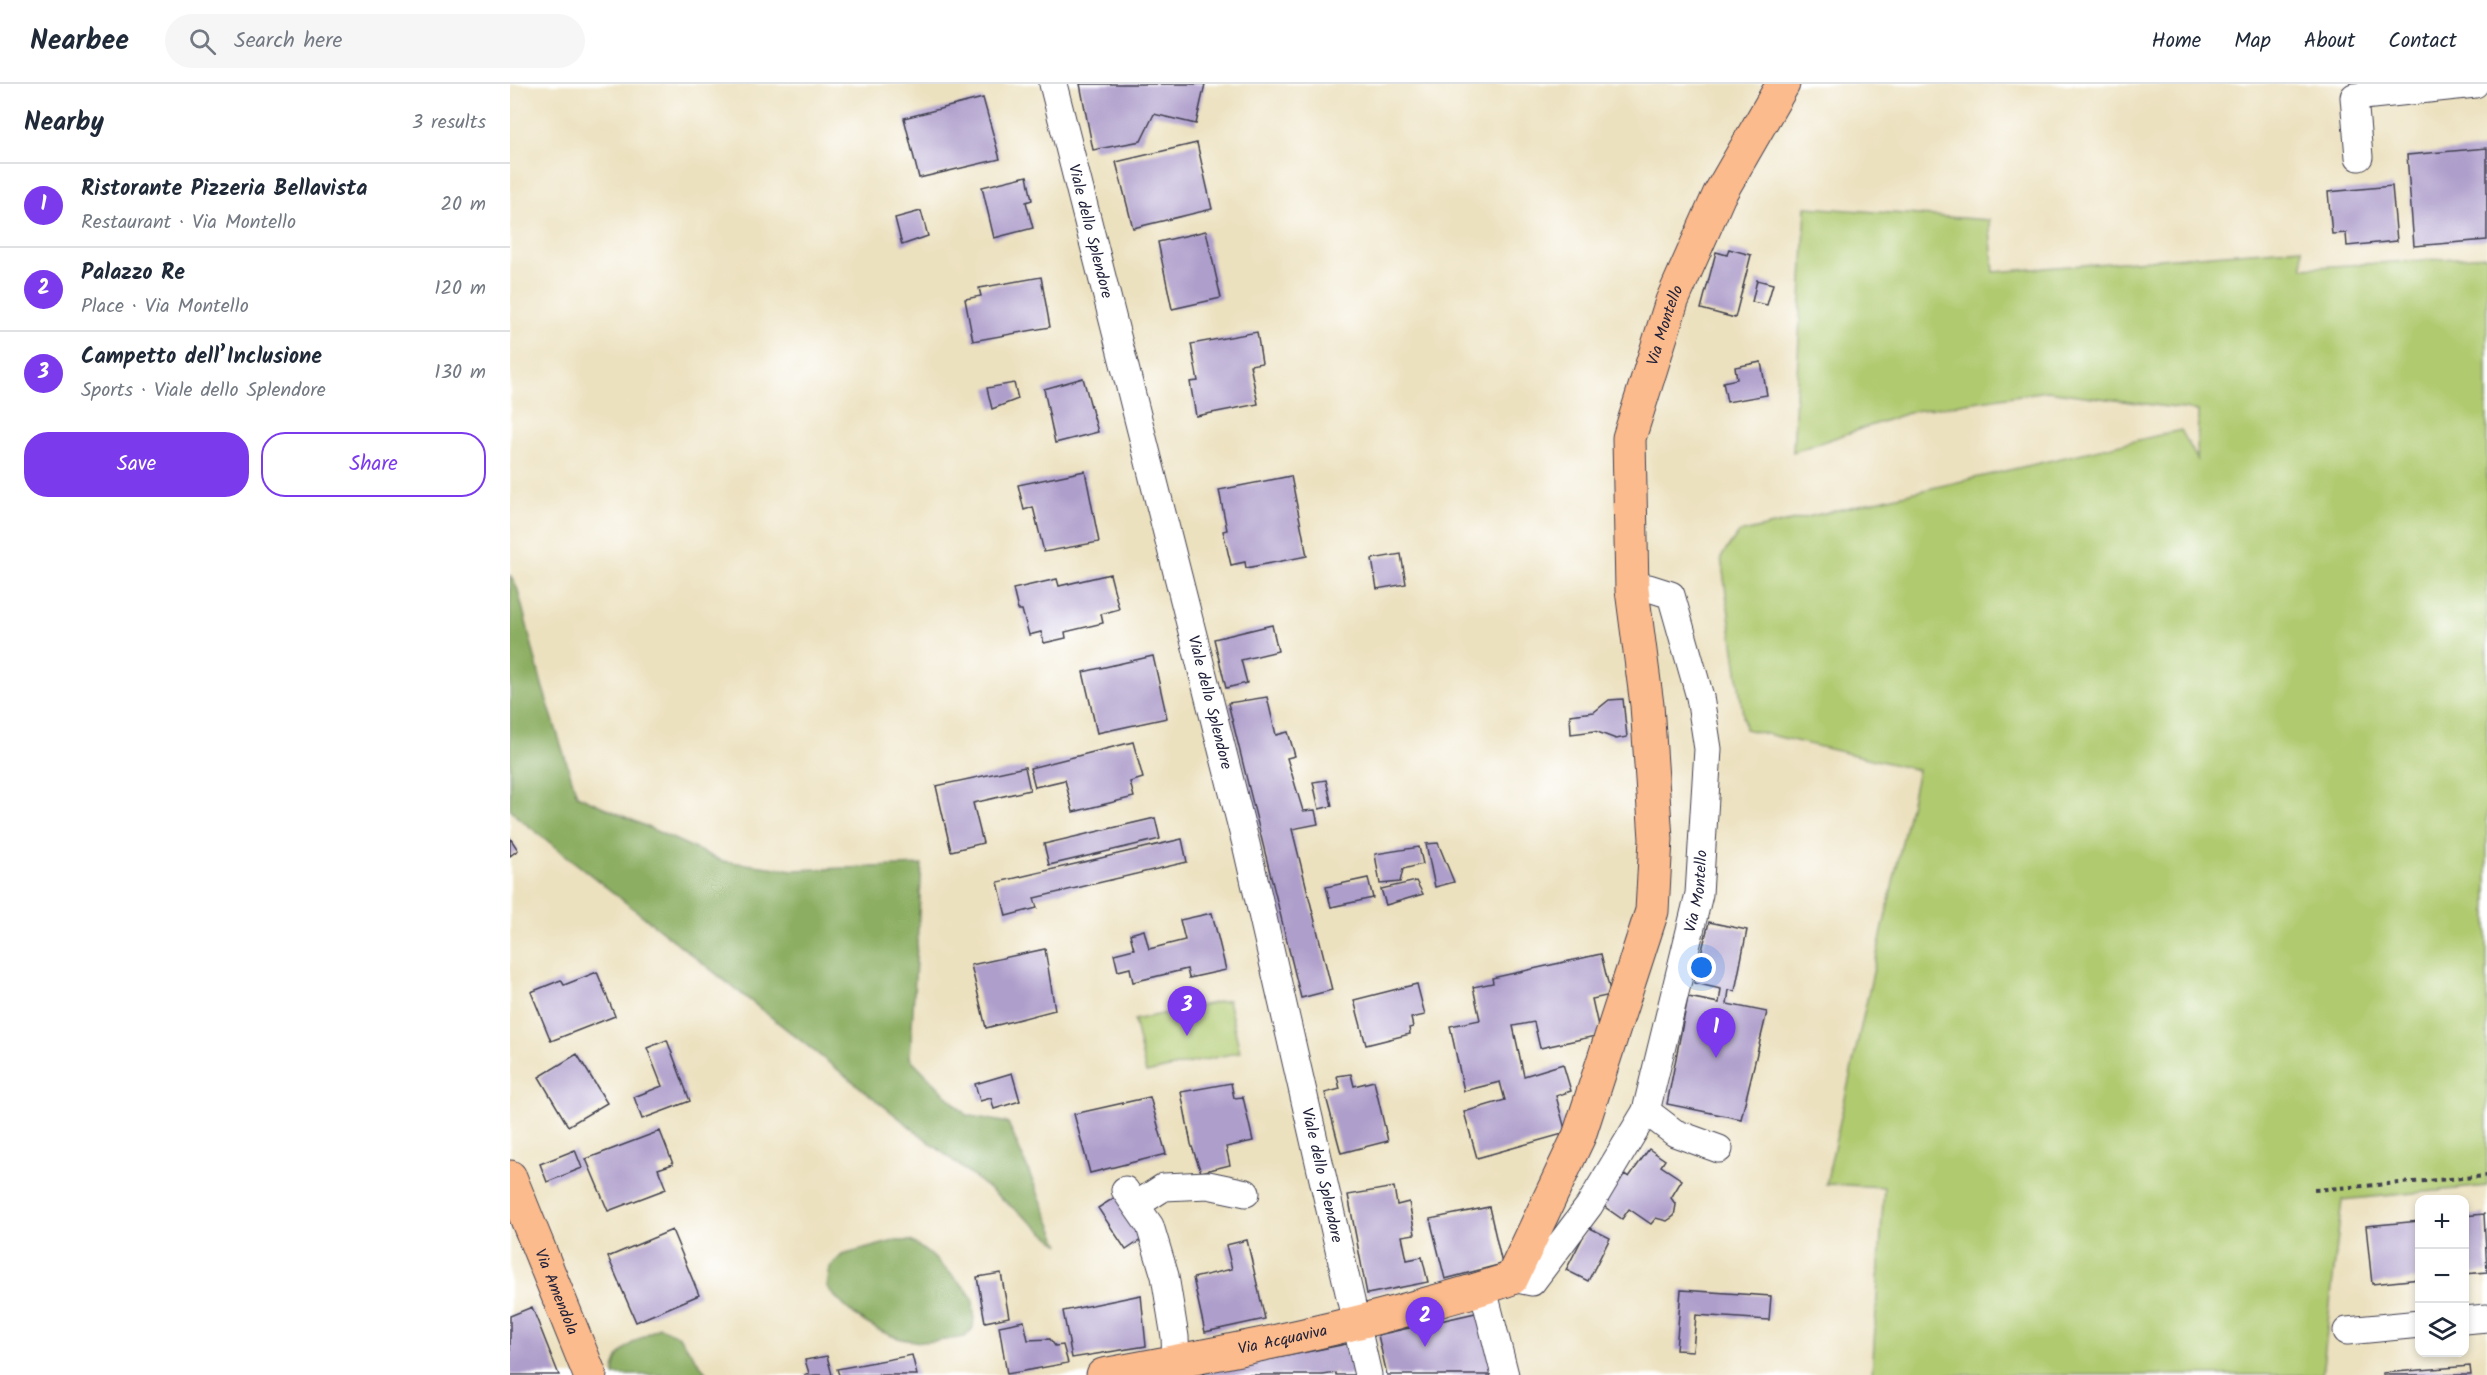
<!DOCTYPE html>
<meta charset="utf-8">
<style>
body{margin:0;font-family:Kalam,sans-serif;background:#f6f6f7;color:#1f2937}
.controls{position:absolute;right:18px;bottom:18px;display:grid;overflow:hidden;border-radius:12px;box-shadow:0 3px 9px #0003}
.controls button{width:54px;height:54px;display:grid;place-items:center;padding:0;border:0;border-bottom:2px solid #e0e1e3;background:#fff;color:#1f2937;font:30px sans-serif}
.you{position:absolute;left:1192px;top:884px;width:21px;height:21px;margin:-15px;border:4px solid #fff;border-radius:50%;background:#1a73e8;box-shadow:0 0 0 9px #1a73e833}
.badge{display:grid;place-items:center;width:39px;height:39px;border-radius:50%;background:#7c3aed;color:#fff;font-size:20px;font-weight:700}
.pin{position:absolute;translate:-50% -50px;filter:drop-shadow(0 2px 3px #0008)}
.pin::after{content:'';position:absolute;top:32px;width:21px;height:18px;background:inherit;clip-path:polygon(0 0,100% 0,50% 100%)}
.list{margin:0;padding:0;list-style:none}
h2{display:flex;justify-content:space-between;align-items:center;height:78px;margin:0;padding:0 24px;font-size:26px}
h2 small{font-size:20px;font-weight:400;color:#747a83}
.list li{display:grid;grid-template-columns:39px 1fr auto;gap:18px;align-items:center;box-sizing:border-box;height:84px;padding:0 24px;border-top:2px solid #e0e1e3}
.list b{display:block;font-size:22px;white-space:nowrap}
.list p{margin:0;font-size:20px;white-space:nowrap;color:#747a83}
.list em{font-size:20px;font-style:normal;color:#747a83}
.actions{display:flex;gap:12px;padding:18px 24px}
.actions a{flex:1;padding:14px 0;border:2px solid #7c3aed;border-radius:24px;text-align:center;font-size:21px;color:#7c3aed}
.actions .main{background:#7c3aed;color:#fff}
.icon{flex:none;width:33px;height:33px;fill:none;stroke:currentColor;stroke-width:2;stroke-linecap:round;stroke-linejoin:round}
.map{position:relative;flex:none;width:1977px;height:1291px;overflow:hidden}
header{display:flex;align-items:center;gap:36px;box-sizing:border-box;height:84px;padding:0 30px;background:#fff;border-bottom:2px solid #e0e1e3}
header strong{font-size:28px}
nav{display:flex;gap:33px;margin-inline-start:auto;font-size:21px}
.search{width:420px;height:54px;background:#f6f6f7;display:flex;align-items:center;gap:15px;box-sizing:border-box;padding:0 21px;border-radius:33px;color:#747a83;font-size:22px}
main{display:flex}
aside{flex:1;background:#fff}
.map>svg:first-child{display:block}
</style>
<header>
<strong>Nearbee</strong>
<div class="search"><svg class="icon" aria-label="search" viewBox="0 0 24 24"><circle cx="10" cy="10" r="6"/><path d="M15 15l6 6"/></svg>Search here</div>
<nav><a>Home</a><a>Map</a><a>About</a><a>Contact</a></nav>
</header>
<main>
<aside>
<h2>Nearby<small>3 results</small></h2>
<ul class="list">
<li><span class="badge">1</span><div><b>Ristorante Pizzeria Bellavista</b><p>Restaurant · Via Montello</p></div><em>20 m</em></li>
<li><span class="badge">2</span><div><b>Palazzo Re</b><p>Place · Via Montello</p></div><em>120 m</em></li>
<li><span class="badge">3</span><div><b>Campetto dell’Inclusione</b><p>Sports · Viale dello Splendore</p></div><em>130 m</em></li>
</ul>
<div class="actions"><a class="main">Save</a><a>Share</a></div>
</aside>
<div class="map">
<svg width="1977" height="1291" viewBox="0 0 1977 1291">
<rect width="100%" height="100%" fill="#fff"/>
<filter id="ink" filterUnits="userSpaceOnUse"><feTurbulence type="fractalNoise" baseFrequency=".0167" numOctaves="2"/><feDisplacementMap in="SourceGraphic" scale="12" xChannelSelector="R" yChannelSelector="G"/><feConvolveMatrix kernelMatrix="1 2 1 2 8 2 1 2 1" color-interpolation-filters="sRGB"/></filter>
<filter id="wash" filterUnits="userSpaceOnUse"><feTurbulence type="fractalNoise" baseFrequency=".008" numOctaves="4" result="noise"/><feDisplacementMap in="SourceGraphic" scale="24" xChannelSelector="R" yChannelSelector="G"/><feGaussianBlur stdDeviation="1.35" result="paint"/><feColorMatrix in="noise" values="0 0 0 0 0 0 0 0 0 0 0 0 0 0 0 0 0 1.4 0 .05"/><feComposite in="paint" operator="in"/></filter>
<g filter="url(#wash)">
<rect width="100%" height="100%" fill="#ece1bf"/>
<!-- green -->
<path fill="#b0ca70" stroke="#697656" stroke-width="1.5" d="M 1296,123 L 1479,136 L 1484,188 L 1792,164 L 1793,184 L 1977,172 L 1977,1102 L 1832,1116 L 1812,1291 L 1362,1291 L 1374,1103 L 1316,1100 L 1408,686 L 1235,645 L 1211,473 L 1229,449 L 1671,346 L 1687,375 L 1688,327 L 1537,307 L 1404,327 L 1283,368 Z
M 718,916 L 730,968 L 636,989 L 624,936 Z"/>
<!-- forest -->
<path fill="#8cae62" stroke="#57684e" stroke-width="1.5" d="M 0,490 L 8,506 L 32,601 L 67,711 L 212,777 L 283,786 L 412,781 L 400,974 L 456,1031 L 498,1039 L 550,1161 L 6,732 L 0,724 Z
M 384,1157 L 401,1157 L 422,1172 L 456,1205 L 463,1215 L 464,1232 L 463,1244 L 455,1253 C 439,1255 420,1260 403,1257 C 370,1253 337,1229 317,1203 L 320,1183 L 332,1171 Z
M 149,1243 L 168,1251 L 198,1291 L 104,1291 C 103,1264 130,1255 149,1243 Z"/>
<g id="blocks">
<!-- building -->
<path fill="#ae9ecb" d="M 570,0 L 695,0 L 686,40 L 644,30 L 631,57 L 583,66 Z
M 473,14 L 490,75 L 409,94 L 394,34 Z
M 687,59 L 702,125 L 623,144 L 606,78 Z
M 1977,64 L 1977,156 L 1904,162 L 1897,71 Z
M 517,92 L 522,116 L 516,118 L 523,144 L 484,154 L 472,103 Z
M 1882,102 L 1887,157 L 1837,162 L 1836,149 L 1822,150 L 1818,108 Z
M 411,127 L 418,152 L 392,161 L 385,134 Z
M 696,147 L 711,214 L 662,225 L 648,158 Z
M 1219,165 L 1241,171 L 1225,234 L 1191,225 L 1206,168 L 1217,171 Z
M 531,193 L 540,243 L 463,257 L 455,215 L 471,212 L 469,204 Z
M 1247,196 L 1263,200 L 1257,221 L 1242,218 Z
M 747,248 L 752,279 L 740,281 L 748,320 L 686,332 L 680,298 L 688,297 L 681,260 Z
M 1251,278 L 1257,311 L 1217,318 L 1213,298 L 1227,295 L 1225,283 Z
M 573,294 L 588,348 L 545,359 L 534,305 Z
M 504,299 L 508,315 L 482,325 L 477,304 Z
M 575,387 L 589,458 L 534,468 L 523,423 L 514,426 L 508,401 Z
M 781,392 L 797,472 L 736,484 L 735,478 L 721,481 L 713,447 L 717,446 L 709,406 Z
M 891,470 L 896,500 L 867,505 L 862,475 Z
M 600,490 L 609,525 L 591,530 L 593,539 L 555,548 L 556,554 L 534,559 L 531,548 L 519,551 L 512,526 L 508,526 L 503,505 L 547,495 L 549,502 Z
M 762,541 L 768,567 L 731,576 L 737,599 L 716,604 L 704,555 Z
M 643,572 L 657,634 L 587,649 L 573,588 Z
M 757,613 L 766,651 L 778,648 L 785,672 L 777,674 L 793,727 L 805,726 L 808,740 L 782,745 L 822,906 L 791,914 L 718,619 Z
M 1113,615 L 1117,653 L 1106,655 L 1085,647 L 1061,650 L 1060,631 L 1084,628 L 1099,616 Z
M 623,658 L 633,694 L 620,698 L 624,713 L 563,728 L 555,696 L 525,703 L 520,684 Z
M 515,683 L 520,706 L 463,719 L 473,759 L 441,767 L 426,702 Z
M 816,696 L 822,722 L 809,725 L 803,698 Z
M 645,734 L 650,755 L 539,781 L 534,760 Z
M 0,754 L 8,766 L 0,772 Z
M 672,755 L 677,778 L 524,814 L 527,824 L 496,832 L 488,798 Z
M 928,759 L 944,798 L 925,803 L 916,760 Z
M 909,763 L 913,780 L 893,785 L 890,798 L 870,800 L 865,770 Z
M 858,794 L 863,814 L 821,823 L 816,803 Z
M 906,797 L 913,810 L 876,821 L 871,805 Z
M 702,829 L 716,886 L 679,894 L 677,885 L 623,898 L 620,884 L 608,887 L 604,870 L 624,865 L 620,850 L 634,846 L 639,865 L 675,856 L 670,836 Z
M 1199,838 L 1237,846 L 1225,907 L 1219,906 L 1217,920 L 1257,928 L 1231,1035 L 1157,1020 L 1178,913 L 1209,919 L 1211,905 L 1184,899 Z
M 535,865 L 545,926 L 476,944 L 461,881 Z
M 1091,870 L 1101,911 L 1082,915 L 1090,951 L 1030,964 L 1024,938 L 1003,942 L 1014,992 L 1053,980 L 1061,1007 L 1046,1012 L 1056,1049 L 967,1074 L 954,1028 L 995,1016 L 990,998 L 954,1007 L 940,942 L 970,936 L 963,903 L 983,899 L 982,894 Z
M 87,888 L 105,932 L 41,957 L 21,908 L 51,896 L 54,901 Z
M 907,900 L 915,931 L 901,934 L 903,943 L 899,944 L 900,950 L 856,961 L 844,916 Z
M 157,956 L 180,1017 L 132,1035 L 124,1013 L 152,1002 L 137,964 Z
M 67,970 L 97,1019 L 58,1042 L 29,993 Z
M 502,989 L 510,1017 L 484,1025 L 481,1014 L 470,1017 L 465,1000 Z
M 841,990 L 844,1002 L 864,997 L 878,1057 L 831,1069 L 815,1009 L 830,1005 L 827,992 Z
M 721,999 L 724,1014 L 733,1013 L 743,1057 L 716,1063 L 720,1081 L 691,1088 L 681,1060 L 671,1008 Z
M 640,1013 L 656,1070 L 580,1089 L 564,1030 Z
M 150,1047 L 163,1080 L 148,1085 L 156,1105 L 98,1127 L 76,1075 Z
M 1139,1065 L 1155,1076 L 1151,1082 L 1172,1096 L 1161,1114 L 1166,1121 L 1164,1132 L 1157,1137 L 1146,1134 L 1141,1140 L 1119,1125 L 1112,1135 L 1092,1121 L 1114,1090 L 1119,1093 Z
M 65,1066 L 72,1084 L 37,1098 L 30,1080 Z
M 884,1103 L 887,1121 L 899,1118 L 905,1150 L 892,1152 L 897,1176 L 912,1173 L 918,1198 L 857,1210 L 838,1111 Z
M 610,1110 L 638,1151 L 616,1166 L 588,1124 Z
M 979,1123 L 992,1180 L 935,1195 L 920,1135 Z
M 1974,1130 L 1977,1188 L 1954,1190 L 1954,1132 Z
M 1910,1137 L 1910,1195 L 1862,1200 L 1856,1142 Z
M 1078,1143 L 1100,1154 L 1078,1197 L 1056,1186 Z
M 162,1146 L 189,1211 L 126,1238 L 98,1173 Z
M 737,1156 L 755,1235 L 695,1248 L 683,1194 L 722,1185 L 716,1161 Z
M 491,1189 L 499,1233 L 475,1238 L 467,1193 Z
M 1171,1206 L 1261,1212 L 1259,1236 L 1186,1231 L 1183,1267 L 1166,1266 Z
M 631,1211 L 636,1262 L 562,1274 L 553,1227 Z
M 22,1223 L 41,1271 L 49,1291 L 0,1291 L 0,1232 Z
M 970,1228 L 986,1291 L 877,1291 L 868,1251 Z
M 514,1237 L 518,1256 L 540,1255 L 545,1262 L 553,1261 L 558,1279 L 497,1290 L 489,1242 Z
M 842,1259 L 848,1291 L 826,1291 L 826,1289 L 813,1291 L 693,1291 L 693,1289 L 706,1286 Z
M 402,1271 L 407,1291 L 329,1291 L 327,1285 Z
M 317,1272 L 322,1291 L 294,1291 L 299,1289 L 295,1276 Z
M 1960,1282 L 1961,1291 L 1873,1291 L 1873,1289 Z"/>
</g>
</g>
<g filter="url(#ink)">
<use href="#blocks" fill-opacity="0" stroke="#403f4f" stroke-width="1.5"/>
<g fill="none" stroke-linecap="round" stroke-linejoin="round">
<!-- minor casing -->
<g stroke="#403f4f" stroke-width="29">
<g id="minor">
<path id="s1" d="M 543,0 L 736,760 L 858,1291"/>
<path d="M 1849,73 L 1844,13 L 1965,0"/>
<path d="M 1136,1027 L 1165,1049 L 1209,1065"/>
<path d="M 615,1106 L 640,1142 L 655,1192 L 665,1253 L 666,1278"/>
<path d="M 626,1121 L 654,1103 L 698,1101 L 736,1109"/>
<path id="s2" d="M 1002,1194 L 1022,1198 L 1079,1122 L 1136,1027 L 1189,810 L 1198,665 L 1190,613 L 1161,511 L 1139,504 L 1122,506"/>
<path d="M 973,1205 L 995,1291"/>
<path d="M 1954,1236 L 1977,1234"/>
<path d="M 1837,1247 L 1910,1240"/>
</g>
</g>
<!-- major casing -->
<g stroke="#403f4f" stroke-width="35">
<g id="major">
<path id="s3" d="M 0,1093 L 80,1291"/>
<path id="s4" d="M 593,1291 C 692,1273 791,1254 888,1228 C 926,1217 965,1208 1002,1194 L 1069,1052 L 1142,827 L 1146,755 L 1137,621 L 1122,506 L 1119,354 L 1162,217 L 1209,111 L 1273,0"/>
</g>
</g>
<!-- path -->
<path stroke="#403f4f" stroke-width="4" stroke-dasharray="4.5 4.5" stroke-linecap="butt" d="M 1804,1106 L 1977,1092"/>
<!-- minor -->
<use href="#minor" stroke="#fff" stroke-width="27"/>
<!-- major -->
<use href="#major" stroke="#fbbb8d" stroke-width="33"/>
</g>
</g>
<g text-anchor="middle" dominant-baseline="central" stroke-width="4.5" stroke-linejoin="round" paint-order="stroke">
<!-- street labels -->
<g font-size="16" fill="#22223b" stroke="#fff">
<text stroke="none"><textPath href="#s1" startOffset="152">Viale dello Splendore</textPath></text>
<text stroke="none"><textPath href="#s4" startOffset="1407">Via Montello</textPath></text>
<text stroke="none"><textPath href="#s1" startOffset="638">Viale dello Splendore</textPath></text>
<text stroke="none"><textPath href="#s2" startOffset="452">Via Montello</textPath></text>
<text stroke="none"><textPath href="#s1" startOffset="1124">Viale dello Splendore</textPath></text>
<text stroke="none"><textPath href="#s3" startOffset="124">Via Amendola</textPath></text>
<text stroke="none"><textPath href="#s4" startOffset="183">Via Acquaviva</textPath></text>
</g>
</g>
</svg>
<div class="controls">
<button>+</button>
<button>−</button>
<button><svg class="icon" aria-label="layers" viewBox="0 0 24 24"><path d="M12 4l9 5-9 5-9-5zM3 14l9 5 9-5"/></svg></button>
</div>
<div class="you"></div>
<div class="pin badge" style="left:1206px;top:974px">1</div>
<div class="pin badge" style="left:915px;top:1263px">2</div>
<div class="pin badge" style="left:677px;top:952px">3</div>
</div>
</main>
